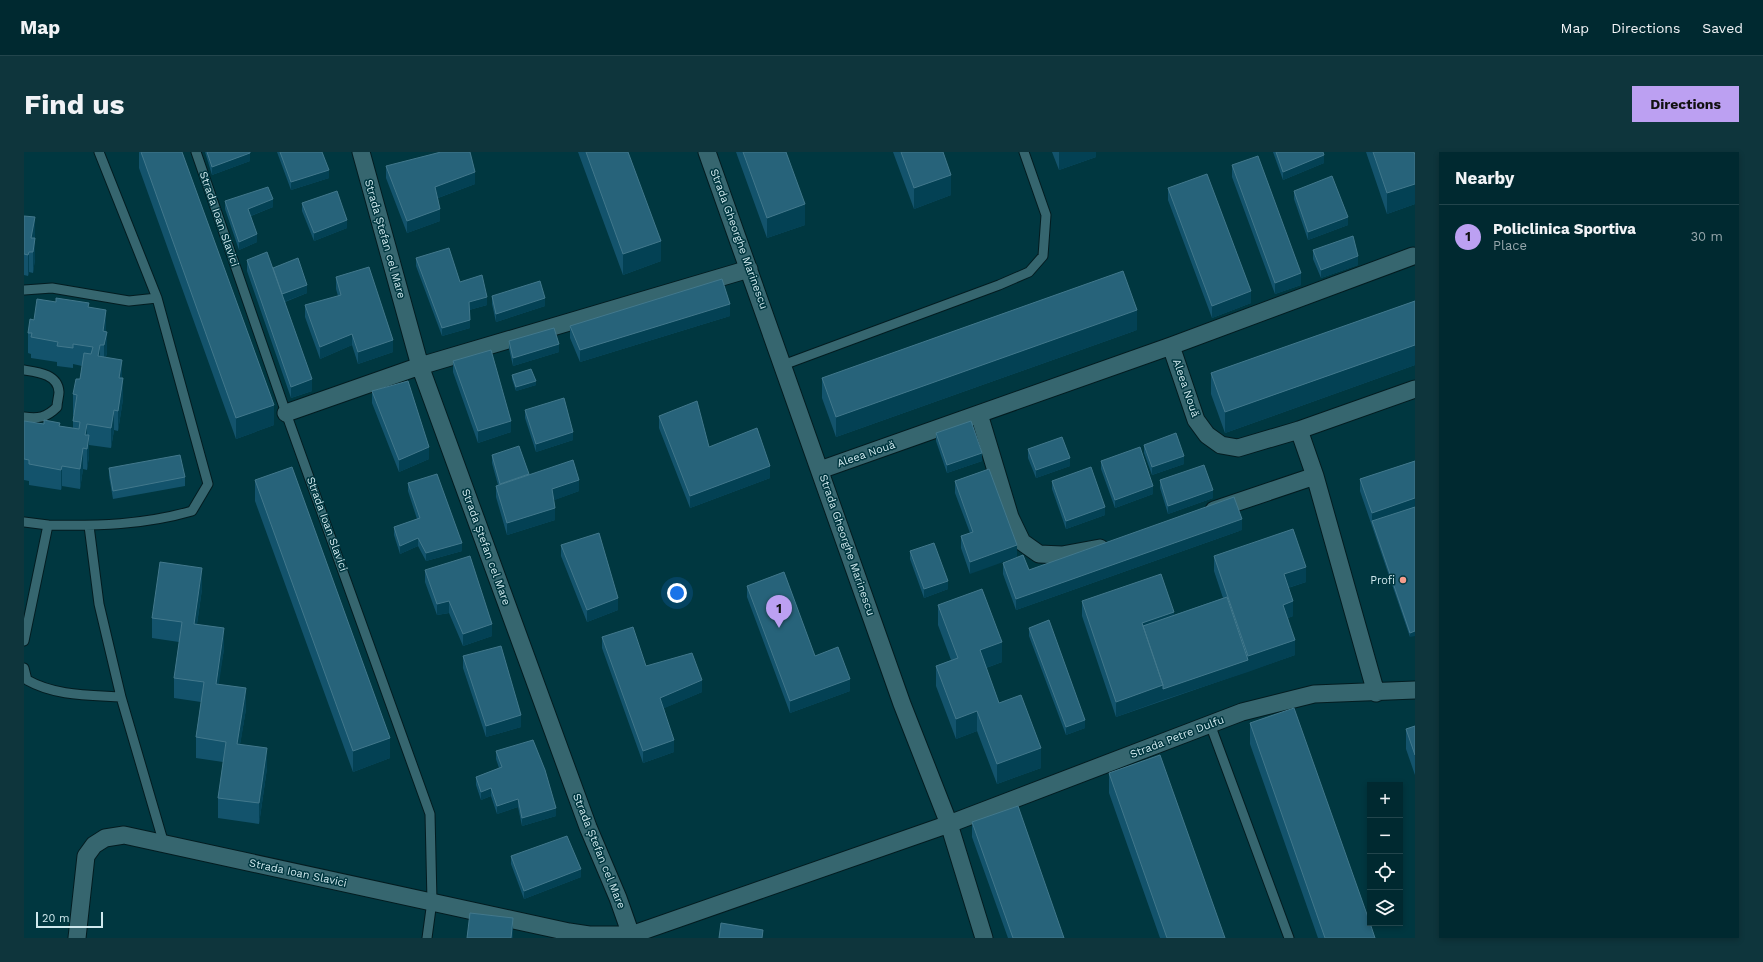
<!DOCTYPE html>
<meta charset="utf-8">
<style>
body{margin:0;font-family:"Work Sans",sans-serif;background:#0e353c;color:#f1f3f6}
.controls{position:absolute;right:12px;bottom:12px;display:grid;overflow:hidden;border-radius:0px;box-shadow:0 2px 6px #0003}
.controls button{width:36px;height:36px;display:grid;place-items:center;padding:0;border:0;border-bottom:1px solid #22454c;background:#002930;color:#f1f3f6;font:20px sans-serif}
.scale{position:absolute;left:12px;bottom:10px;width:67px;box-sizing:border-box;padding-left:4px;border:2px solid #cfe8ed;border-top:0;font-size:11px;line-height:14px;white-space:nowrap;color:#cfe8ed;-webkit-text-stroke:3px #003740;paint-order:stroke}
.you{position:absolute;left:653px;top:441px;width:14px;height:14px;margin:-10px;border:3px solid #fff;border-radius:50%;background:#1a73e8;box-shadow:0 0 0 6px #1a73e833}
.badge{display:grid;place-items:center;width:26px;height:26px;border-radius:50%;background:#bca0f2;color:#111;font-size:13px;font-weight:700}
.pin{position:absolute;translate:-50% -33px;filter:drop-shadow(0 1px 2px #0008)}
.pin::after{content:'';position:absolute;top:21px;width:14px;height:12px;background:inherit;clip-path:polygon(0 0,100% 0,50% 100%)}
.list{margin:0;padding:0;list-style:none}
h2{display:flex;justify-content:space-between;align-items:center;height:52px;margin:0;padding:0 16px;font-size:17px}
h2 small{font-size:13px;font-weight:400;color:#95a6ab}
.list li{display:grid;grid-template-columns:26px 1fr auto;gap:12px;align-items:center;box-sizing:border-box;height:64px;padding:0 16px;border-top:1px solid #22454c}
.list b{display:block;font-size:15px;white-space:nowrap}
.list p{margin:0;font-size:13px;white-space:nowrap;color:#95a6ab}
.list em{font-size:13px;font-style:normal;color:#95a6ab}
.icon{flex:none;width:22px;height:22px;fill:none;stroke:currentColor;stroke-width:2;stroke-linecap:round;stroke-linejoin:round}
.map{position:relative;flex:none;width:1391px;height:786px;overflow:hidden;border-radius:0px}
header{display:flex;align-items:center;gap:24px;box-sizing:border-box;height:56px;padding:0 20px;background:#002930;border-bottom:1px solid #22454c}
header strong{font-size:19px}
nav{display:flex;gap:22px;margin-inline-start:auto;font-size:14px}
.intro{display:flex;align-items:center;justify-content:space-between;box-sizing:border-box;height:96px;padding:0 24px}
h1{margin:0;font-size:28px}
.button{padding:10px 18px;border-radius:0px;background:#bca0f2;color:#111;font-size:14px;font-weight:700}
main{display:flex;gap:24px;padding:0 24px}
aside{flex:1;background:#002930;border-radius:0px;box-shadow:0 2px 6px #0003}
.map>svg:first-child{display:block}
</style>
<header>
<strong>Map</strong>
<nav><a>Map</a><a>Directions</a><a>Saved</a></nav>
</header>
<div class="intro"><h1>Find us</h1><a class="button">Directions</a></div>
<main>
<div class="map">
<svg width="1391" height="786" viewBox="0 0 1391 786">
<rect width="100%" height="100%" fill="#003740"/>
<g fill="none" stroke-linecap="round" stroke-linejoin="round">
<!-- lane casing -->
<g stroke="#031c20" stroke-width="11">
<path id="lane" d="M 172,0 L 262,261 L 406,662 L 408,749 L 403,786
M 0,138 L 28,136 L 105,149 L 133,146
M 759,213 L 975,133 L 1005,120 L 1019,104 L 1022,63 L 1000,0
M 0,218 C 13,220 34,222 35,240 C 35,244 33,250 33,255 C 22,266 14,267 0,265
M 0,370 L 24,373 L 0,489
M 24,373 C 73,374 120,373 168,359 L 184,332 L 133,146 L 75,0
M 65,374 L 75,452 L 97,545
M 0,516 L 3,528 C 31,544 65,543 97,545 L 140,692
M 1186,572 L 1265,786"/>
</g>
<!-- street casing -->
<g stroke="#031c20" stroke-width="19">
<path id="street" d="M 337,0 L 396,214 L 564,675 L 594,746 L 607,783
M 683,0 L 878,552 L 925,672 L 960,786
M 1147,194 L 1172,268 L 1183,283 L 1197,293 L 1214,296 L 1275,278 L 1391,237
M 262,261 L 396,214 L 725,117
M 955,262 L 986,365 L 998,390 L 1015,402 L 1038,403 L 1076,396
M 1275,278 L 1291,324 L 1352,541
M 796,318 L 1147,194 L 1389,104
M 1190,358 L 1291,324
M 53,786 L 62,704 L 70,693 L 81,686 L 100,683 L 545,780 L 565,783 L 607,783 L 925,672 L 1218,560 L 1290,542 L 1391,538"/>
</g>
<!-- lane -->
<use href="#lane" stroke="#36666f" stroke-width="9"/>
<!-- street -->
<use href="#street" stroke="#36666f" stroke-width="17"/>
</g>
<!-- wall -->
<path fill="#13536c" d="M 115,0 L 158,0 L 250,273 L 212,287 L 115,16 Z
M 181,0 L 226,0 L 226,9 L 188,23 Z
M 253,0 L 298,0 L 305,26 L 267,38 Z
M 554,0 L 604,0 L 637,109 L 599,123 Z
M 712,0 L 762,0 L 781,73 L 743,86 Z
M 869,0 L 919,0 L 927,43 L 890,57 Z
M 1028,0 L 1072,0 L 1072,5 L 1035,18 Z
M 1249,0 L 1299,0 L 1300,11 L 1259,28 Z
M 1342,0 L 1390,0 L 1391,3 L 1391,52 L 1363,62 Z
M 1208,13 L 1277,133 L 1251,142 L 1208,25 Z
M 362,14 L 451,32 L 414,46 L 416,69 L 383,81 L 362,26 Z
M 1144,36 L 1227,151 L 1188,166 L 1144,48 Z
M 1270,39 L 1324,73 L 1284,88 L 1270,47 Z
M 201,49 L 249,55 L 227,64 L 233,90 L 215,98 L 201,57 Z
M 278,51 L 323,76 L 290,89 L 278,59 Z
M 0,64 L 11,86 L 11,107 L 9,121 L 5,120 L 4,124 L 0,123 Z
M 1289,98 L 1334,113 L 1297,126 L 1289,107 Z
M 392,106 L 436,130 L 463,153 L 445,158 L 446,176 L 418,184 L 392,114 Z
M 223,108 L 249,116 L 283,141 L 261,150 L 288,239 L 267,246 L 223,119 Z
M 312,125 L 369,200 L 334,212 L 328,193 L 296,207 L 281,165 L 281,153 L 314,144 L 312,137 Z
M 468,144 L 521,154 L 472,170 L 468,152 Z
M 1391,149 L 1391,213 L 1201,281 L 1187,242 L 1187,221 Z
M 65,156 L 82,179 L 83,200 L 82,205 L 98,226 L 99,247 L 94,279 L 90,278 L 87,296 L 65,293 L 65,304 L 63,318 L 59,317 L 56,337 L 38,334 L 37,338 L 5,333 L 5,329 L 0,328 L 0,269 L 49,276 L 49,269 L 50,263 L 49,263 L 49,242 L 56,227 L 58,214 L 49,212 L 49,216 L 33,214 L 33,210 L 7,206 L 7,202 L 4,201 L 4,181 L 10,168 Z
M 706,164 L 556,210 L 546,186 L 546,174 Z
M 1113,178 L 812,285 L 798,246 L 798,226 Z
M 485,189 L 535,200 L 489,214 L 485,197 Z
M 429,209 L 487,280 L 454,291 L 429,220 Z
M 488,223 L 512,233 L 492,239 L 488,227 Z
M 348,239 L 405,307 L 375,320 L 348,251 Z
M 501,258 L 549,288 L 512,300 L 501,266 Z
M 635,264 L 685,295 L 746,326 L 666,356 L 635,276 Z
M 912,281 L 958,309 L 923,321 L 912,289 Z
M 1120,293 L 1160,312 L 1128,323 L 1120,301 Z
M 1004,297 L 1046,314 L 1012,326 L 1004,306 Z
M 468,303 L 505,322 L 555,339 L 530,348 L 531,368 L 483,383 L 472,345 L 472,334 L 474,333 L 468,311 Z
M 1077,309 L 1129,342 L 1091,356 L 1077,317 Z
M 1391,309 L 1386,485 L 1336,339 L 1336,327 Z
M 85,316 L 161,325 L 161,334 L 89,347 L 85,324 Z
M 965,317 L 946,422 L 937,396 L 937,384 L 946,381 L 931,341 L 931,329 Z
M 231,328 L 366,606 L 329,620 L 231,349 Z
M 1136,328 L 1189,346 L 1144,362 L 1136,336 Z
M 1028,329 L 1081,363 L 1042,377 L 1028,337 Z
M 384,331 L 438,399 L 402,409 L 394,394 L 376,402 L 370,383 L 370,375 L 393,367 L 384,339 Z
M 1218,378 L 992,458 L 979,422 L 979,411 L 1005,418 Z
M 537,393 L 594,458 L 563,470 L 537,404 Z
M 886,399 L 924,437 L 900,446 L 886,407 Z
M 1190,404 L 1282,430 L 1264,436 L 1269,464 L 1264,466 L 1271,503 L 1092,565 L 1058,464 L 1058,449 L 1150,463 L 1199,446 L 1190,419 Z
M 401,418 L 468,484 L 439,494 L 425,461 L 413,463 L 401,430 Z
M 723,434 L 791,504 L 826,539 L 766,561 L 723,445 Z
M 178,437 L 173,472 L 200,497 L 194,532 L 222,557 L 216,592 L 243,616 L 235,672 L 194,666 L 194,646 L 199,610 L 172,606 L 172,585 L 177,550 L 150,546 L 150,526 L 155,490 L 128,486 L 128,466 Z
M 914,453 L 978,510 L 962,516 L 975,551 L 1017,616 L 973,632 L 953,579 L 932,587 L 912,534 L 912,514 L 927,508 L 914,473 Z
M 1005,476 L 1061,576 L 1042,583 L 1005,484 Z
M 578,485 L 622,514 L 678,540 L 640,556 L 650,600 L 619,611 L 578,496 Z
M 439,504 L 497,575 L 462,585 L 439,516 Z
M 1226,571 L 1351,786 L 1294,786 L 1226,592 Z
M 1391,574 L 1391,623 L 1382,597 L 1382,577 Z
M 472,599 L 532,664 L 498,674 L 494,655 L 473,662 L 467,644 L 457,648 L 452,633 L 452,625 L 475,616 L 472,607 Z
M 1085,621 L 1201,786 L 1136,786 L 1085,641 Z
M 948,670 L 1040,786 L 984,786 L 948,685 Z
M 487,704 L 557,725 L 500,747 L 487,712 Z"/>
<!-- shaded-wall -->
<path fill="#034154" d="M 1035,0 L 1072,0 L 1072,5 L 1035,18 Z
M 226,1 L 226,9 L 188,23 L 188,15 Z
M 1300,3 L 1300,11 L 1259,28 L 1259,20 Z
M 305,18 L 305,26 L 267,38 L 267,30 Z
M 451,20 L 451,32 L 411,47 L 411,35 Z
M 927,23 L 927,43 L 890,57 L 890,36 Z
M 1391,32 L 1391,52 L 1363,62 L 1363,41 Z
M 249,47 L 249,55 L 224,65 L 224,57 Z
M 781,52 L 781,73 L 743,86 L 743,66 Z
M 416,57 L 416,69 L 383,81 L 383,69 Z
M 11,65 L 11,86 L 8,100 L 7,86 Z
M 1324,65 L 1324,73 L 1284,88 L 1284,80 Z
M 323,68 L 323,76 L 290,89 L 290,81 Z
M 233,82 L 233,90 L 215,98 L 215,90 Z
M 11,86 L 11,107 L 9,121 L 9,100 Z
M 637,89 L 637,109 L 599,123 L 599,102 Z
M 5,100 L 5,120 L 4,124 L 4,103 Z
M 1334,104 L 1334,113 L 1297,126 L 1297,118 Z
M 1277,121 L 1277,133 L 1251,142 L 1251,131 Z
M 283,133 L 283,141 L 257,151 L 257,143 Z
M 1227,139 L 1227,151 L 1188,166 L 1188,154 Z
M 463,145 L 463,153 L 445,158 L 445,150 Z
M 521,146 L 521,154 L 472,170 L 472,162 Z
M 706,152 L 706,164 L 556,210 L 556,198 Z
M 82,158 L 82,179 L 80,193 L 79,179 Z
M 1113,158 L 1113,178 L 812,285 L 812,265 Z
M 446,168 L 446,176 L 418,184 L 418,176 Z
M 83,180 L 83,200 L 80,214 L 80,193 Z
M 328,182 L 328,193 L 296,207 L 296,195 Z
M 369,188 L 369,200 L 334,212 L 334,200 Z
M 535,192 L 535,200 L 489,214 L 489,206 Z
M 76,193 L 76,213 L 74,204 Z
M 1391,193 L 1391,213 L 1201,281 L 1201,260 Z
M 98,208 L 98,228 L 95,226 Z
M 99,226 L 99,247 L 94,279 L 94,259 Z
M 288,227 L 288,239 L 267,246 L 267,235 Z
M 512,229 L 512,233 L 492,239 L 492,235 Z
M 250,253 L 250,273 L 212,287 L 212,266 Z
M 90,258 L 90,278 L 87,296 L 87,276 Z
M 487,269 L 487,280 L 454,291 L 454,279 Z
M 63,272 L 63,292 L 61,283 Z
M 549,280 L 549,288 L 512,300 L 512,292 Z
M 65,283 L 65,304 L 63,318 L 63,297 Z
M 405,295 L 405,307 L 375,320 L 375,308 Z
M 59,296 L 59,317 L 56,337 L 56,317 Z
M 958,301 L 958,309 L 923,321 L 923,313 Z
M 1160,304 L 1160,312 L 1128,323 L 1128,315 Z
M 1046,306 L 1046,314 L 1012,326 L 1012,318 Z
M 38,314 L 38,334 L 37,338 L 37,318 Z
M 746,314 L 746,326 L 666,356 L 666,344 Z
M 555,328 L 555,339 L 528,349 L 528,337 Z
M 1129,334 L 1129,342 L 1091,356 L 1091,348 Z
M 1189,338 L 1189,346 L 1144,362 L 1144,354 Z
M 1391,346 L 1391,358 L 1348,369 L 1348,373 L 1348,361 Z
M 1081,355 L 1081,363 L 1042,377 L 1042,369 Z
M 531,356 L 531,368 L 483,383 L 483,371 Z
M 1218,367 L 1218,378 L 992,458 L 992,447 Z
M 394,386 L 394,394 L 376,402 L 376,394 Z
M 438,391 L 438,399 L 402,409 L 402,401 Z
M 993,393 L 993,405 L 946,422 L 946,410 Z
M 1282,415 L 1282,430 L 1260,437 L 1260,422 Z
M 178,416 L 178,437 L 170,492 L 170,472 Z
M 924,429 L 924,437 L 900,446 L 900,437 Z
M 594,446 L 594,458 L 563,470 L 563,458 Z
M 425,449 L 425,461 L 413,463 L 413,452 Z
M 1269,449 L 1269,464 L 1259,468 L 1259,453 Z
M 1150,460 L 1150,475 L 1121,484 L 1118,471 Z
M 468,472 L 468,484 L 439,494 L 439,482 Z
M 200,476 L 200,497 L 192,552 L 192,532 Z
M 1391,479 L 1391,484 L 1386,485 L 1386,481 Z
M 1271,488 L 1271,503 L 1224,520 L 1224,504 Z
M 978,490 L 978,510 L 956,518 L 956,498 Z
M 1224,508 L 1224,520 L 1139,548 L 1139,537 Z
M 826,527 L 826,539 L 766,561 L 766,549 Z
M 678,528 L 678,540 L 636,558 L 636,546 Z
M 1139,533 L 1139,548 L 1092,565 L 1092,550 Z
M 222,536 L 222,557 L 213,612 L 213,592 Z
M 953,559 L 953,579 L 932,587 L 932,567 Z
M 497,563 L 497,575 L 462,585 L 462,574 Z
M 1061,568 L 1061,576 L 1042,583 L 1042,575 Z
M 366,586 L 366,606 L 329,620 L 329,599 Z
M 650,588 L 650,600 L 619,611 L 619,599 Z
M 243,596 L 243,616 L 235,672 L 235,651 Z
M 1017,596 L 1017,616 L 973,632 L 973,612 Z
M 467,636 L 467,644 L 457,648 L 457,640 Z
M 494,647 L 494,655 L 473,662 L 473,654 Z
M 532,656 L 532,664 L 498,674 L 498,666 Z
M 557,717 L 557,725 L 500,747 L 500,739 Z
M 489,766 L 489,786 L 487,786 Z"/>
<!-- building -->
<path fill="#27637a" stroke="#42788c" d="M 117,0 L 158,0 L 250,253 L 212,266 Z
M 183,0 L 226,0 L 226,1 L 188,15 Z
M 256,0 L 298,0 L 305,18 L 267,30 Z
M 417,0 L 446,0 L 451,20 L 411,35 L 416,57 L 383,69 L 362,14 Z
M 562,0 L 604,0 L 637,89 L 599,102 Z
M 719,0 L 762,0 L 781,52 L 743,66 Z
M 877,0 L 919,0 L 927,23 L 890,36 Z
M 1252,0 L 1299,0 L 1300,3 L 1259,20 Z
M 1349,0 L 1390,0 L 1391,3 L 1391,32 L 1363,41 Z
M 1234,4 L 1277,121 L 1251,131 L 1208,13 Z
M 1183,22 L 1227,139 L 1188,154 L 1144,36 Z
M 1308,24 L 1324,65 L 1284,80 L 1270,39 Z
M 244,35 L 249,47 L 224,57 L 233,82 L 215,90 L 201,49 Z
M 313,39 L 323,68 L 290,81 L 278,51 Z
M 0,64 L 11,65 L 7,86 L 11,86 L 9,100 L 5,100 L 4,103 L 0,102 Z
M 1329,84 L 1334,104 L 1297,118 L 1289,98 Z
M 425,96 L 436,130 L 458,123 L 463,145 L 445,150 L 446,168 L 418,176 L 392,106 Z
M 243,100 L 288,227 L 267,235 L 223,108 Z
M 274,106 L 283,133 L 258,142 L 249,116 Z
M 345,115 L 369,188 L 334,200 L 328,182 L 296,195 L 281,153 L 317,143 L 312,125 Z
M 1099,119 L 1113,158 L 812,265 L 798,226 Z
M 698,127 L 706,152 L 556,198 L 546,174 Z
M 516,129 L 521,146 L 472,162 L 468,144 Z
M 32,146 L 65,151 L 64,155 L 82,158 L 79,179 L 83,180 L 80,193 L 76,193 L 74,204 L 98,208 L 95,226 L 99,226 L 94,259 L 90,258 L 87,276 L 63,272 L 61,283 L 65,283 L 63,297 L 59,296 L 56,317 L 38,314 L 37,318 L 5,312 L 5,308 L 0,307 L 0,269 L 20,272 L 20,268 L 36,271 L 35,274 L 55,277 L 56,270 L 49,269 L 53,243 L 49,242 L 52,227 L 56,227 L 60,201 L 67,202 L 69,195 L 49,192 L 49,196 L 33,194 L 34,190 L 7,185 L 8,181 L 4,181 L 6,167 L 10,168 L 13,147 L 32,150 Z
M 1391,149 L 1391,193 L 1201,260 L 1187,221 Z
M 530,176 L 535,192 L 489,206 L 485,189 Z
M 467,198 L 487,269 L 454,279 L 429,209 Z
M 507,217 L 512,229 L 492,235 L 488,223 Z
M 384,229 L 405,295 L 375,308 L 348,239 Z
M 540,246 L 549,280 L 512,292 L 501,258 Z
M 673,249 L 685,295 L 733,276 L 746,314 L 666,344 L 635,264 Z
M 947,269 L 958,301 L 923,313 L 912,281 Z
M 1152,281 L 1160,304 L 1128,315 L 1120,293 Z
M 1038,285 L 1046,306 L 1012,318 L 1004,297 Z
M 495,294 L 505,322 L 476,332 L 468,303 Z
M 1116,295 L 1129,334 L 1091,348 L 1077,309 Z
M 156,303 L 161,325 L 89,339 L 85,316 Z
M 549,308 L 555,328 L 528,337 L 531,356 L 483,371 L 472,334 Z
M 1391,309 L 1391,346 L 1348,361 L 1336,327 Z
M 1180,313 L 1189,338 L 1144,354 L 1136,328 Z
M 268,315 L 366,586 L 329,599 L 231,328 Z
M 1067,315 L 1081,355 L 1042,369 L 1028,329 Z
M 965,317 L 993,393 L 946,410 L 937,384 L 949,380 L 931,329 Z
M 413,322 L 438,391 L 402,401 L 394,386 L 376,394 L 370,375 L 396,366 L 384,331 Z
M 1210,345 L 1218,367 L 992,447 L 979,411 L 999,403 L 1005,418 Z
M 1391,355 L 1391,479 L 1386,481 L 1348,369 Z
M 1269,377 L 1282,415 L 1260,422 L 1269,449 L 1259,453 L 1271,488 L 1224,504 L 1190,404 Z
M 575,381 L 594,446 L 563,458 L 537,393 Z
M 910,391 L 924,429 L 900,437 L 886,399 Z
M 446,404 L 468,472 L 439,482 L 425,449 L 413,452 L 401,418 Z
M 136,410 L 178,416 L 170,472 L 200,476 L 192,532 L 222,536 L 213,592 L 243,596 L 235,651 L 194,646 L 202,590 L 172,585 L 180,530 L 150,526 L 158,470 L 128,466 Z
M 760,420 L 791,504 L 814,495 L 826,527 L 766,549 L 723,434 Z
M 1137,422 L 1150,460 L 1118,471 L 1139,533 L 1092,550 L 1058,449 Z
M 958,437 L 978,490 L 956,498 L 975,551 L 997,543 L 1017,596 L 973,612 L 953,559 L 932,567 L 912,514 L 934,506 L 914,453 Z
M 1203,445 L 1224,508 L 1139,537 L 1139,533 L 1119,474 Z
M 1025,468 L 1061,568 L 1042,575 L 1005,476 Z
M 609,475 L 622,514 L 668,501 L 678,528 L 636,546 L 650,588 L 619,599 L 578,485 Z
M 477,494 L 497,563 L 462,574 L 439,504 Z
M 1270,556 L 1346,771 L 1351,786 L 1301,786 L 1226,571 Z
M 1391,574 L 1391,603 L 1382,577 Z
M 509,588 L 521,618 L 532,656 L 498,666 L 494,647 L 473,654 L 467,636 L 457,640 L 452,625 L 478,615 L 472,599 Z
M 1136,603 L 1201,786 L 1143,786 L 1085,621 Z
M 994,654 L 1040,786 L 989,786 L 948,670 Z
M 543,684 L 557,717 L 500,739 L 487,704 Z
M 446,761 L 489,766 L 487,786 L 443,786 Z
M 697,771 L 739,778 L 738,786 L 695,786 Z"/>
<!-- markers -->
<circle fill="#f49d8c" stroke="#003740" stroke-width="1.5" cx="1379" cy="428" r="4"/>
<g text-anchor="middle" dominant-baseline="central" stroke-width="3" stroke-linejoin="round" paint-order="stroke">
<!-- street labels -->
<g font-size="11" fill="#cfe8ed" stroke="#003740">
<text transform="translate(195 67) rotate(71)">Strada Ioan Slavici</text>
<text transform="translate(361 87) rotate(74)">Strada Ștefan cel Mare</text>
<text transform="translate(715 87) rotate(70)">Strada Gheorghe Marinescu</text>
<text transform="translate(1162 236) rotate(71)">Aleea Nouă</text>
<text transform="translate(842 302) rotate(-19)">Aleea Nouă</text>
<text transform="translate(303 372) rotate(70)">Strada Ioan Slavici</text>
<text transform="translate(823 393) rotate(71)">Strada Gheorghe Marinescu</text>
<text transform="translate(462 395) rotate(70)">Strada Ștefan cel Mare</text>
<text transform="translate(1153 585) rotate(-21)">Strada Petre Dulfu</text>
<text transform="translate(575 699) rotate(68)">Strada Ștefan cel Mare</text>
<text transform="translate(274 721) rotate(12)">Strada Ioan Slavici</text>
</g>
<!-- poi labels -->
<g font-size="11" fill="#cfe8ed" stroke="#003740" text-anchor="end">
<text x="1371" y="428">Profi</text>
</g>
</g>
</svg>
<div class="controls">
<button>+</button>
<button>−</button>
<button><svg class="icon" aria-label="locate" viewBox="0 0 24 24"><circle cx="12" cy="12" r="6"/><path d="M12 2v4M12 18v4M2 12h4M18 12h4"/></svg></button>
<button><svg class="icon" aria-label="layers" viewBox="0 0 24 24"><path d="M12 4l9 5-9 5-9-5zM3 14l9 5 9-5"/></svg></button>
</div>
<div class="scale">20 m</div>
<div class="you"></div>
<div class="pin badge" style="left:755px;top:476px">1</div>
</div>
<aside>
<h2>Nearby<small></small></h2>
<ul class="list">
<li><span class="badge">1</span><div><b>Policlinica Sportiva</b><p>Place</p></div><em>30 m</em></li>
</ul>
</aside>
</main>
